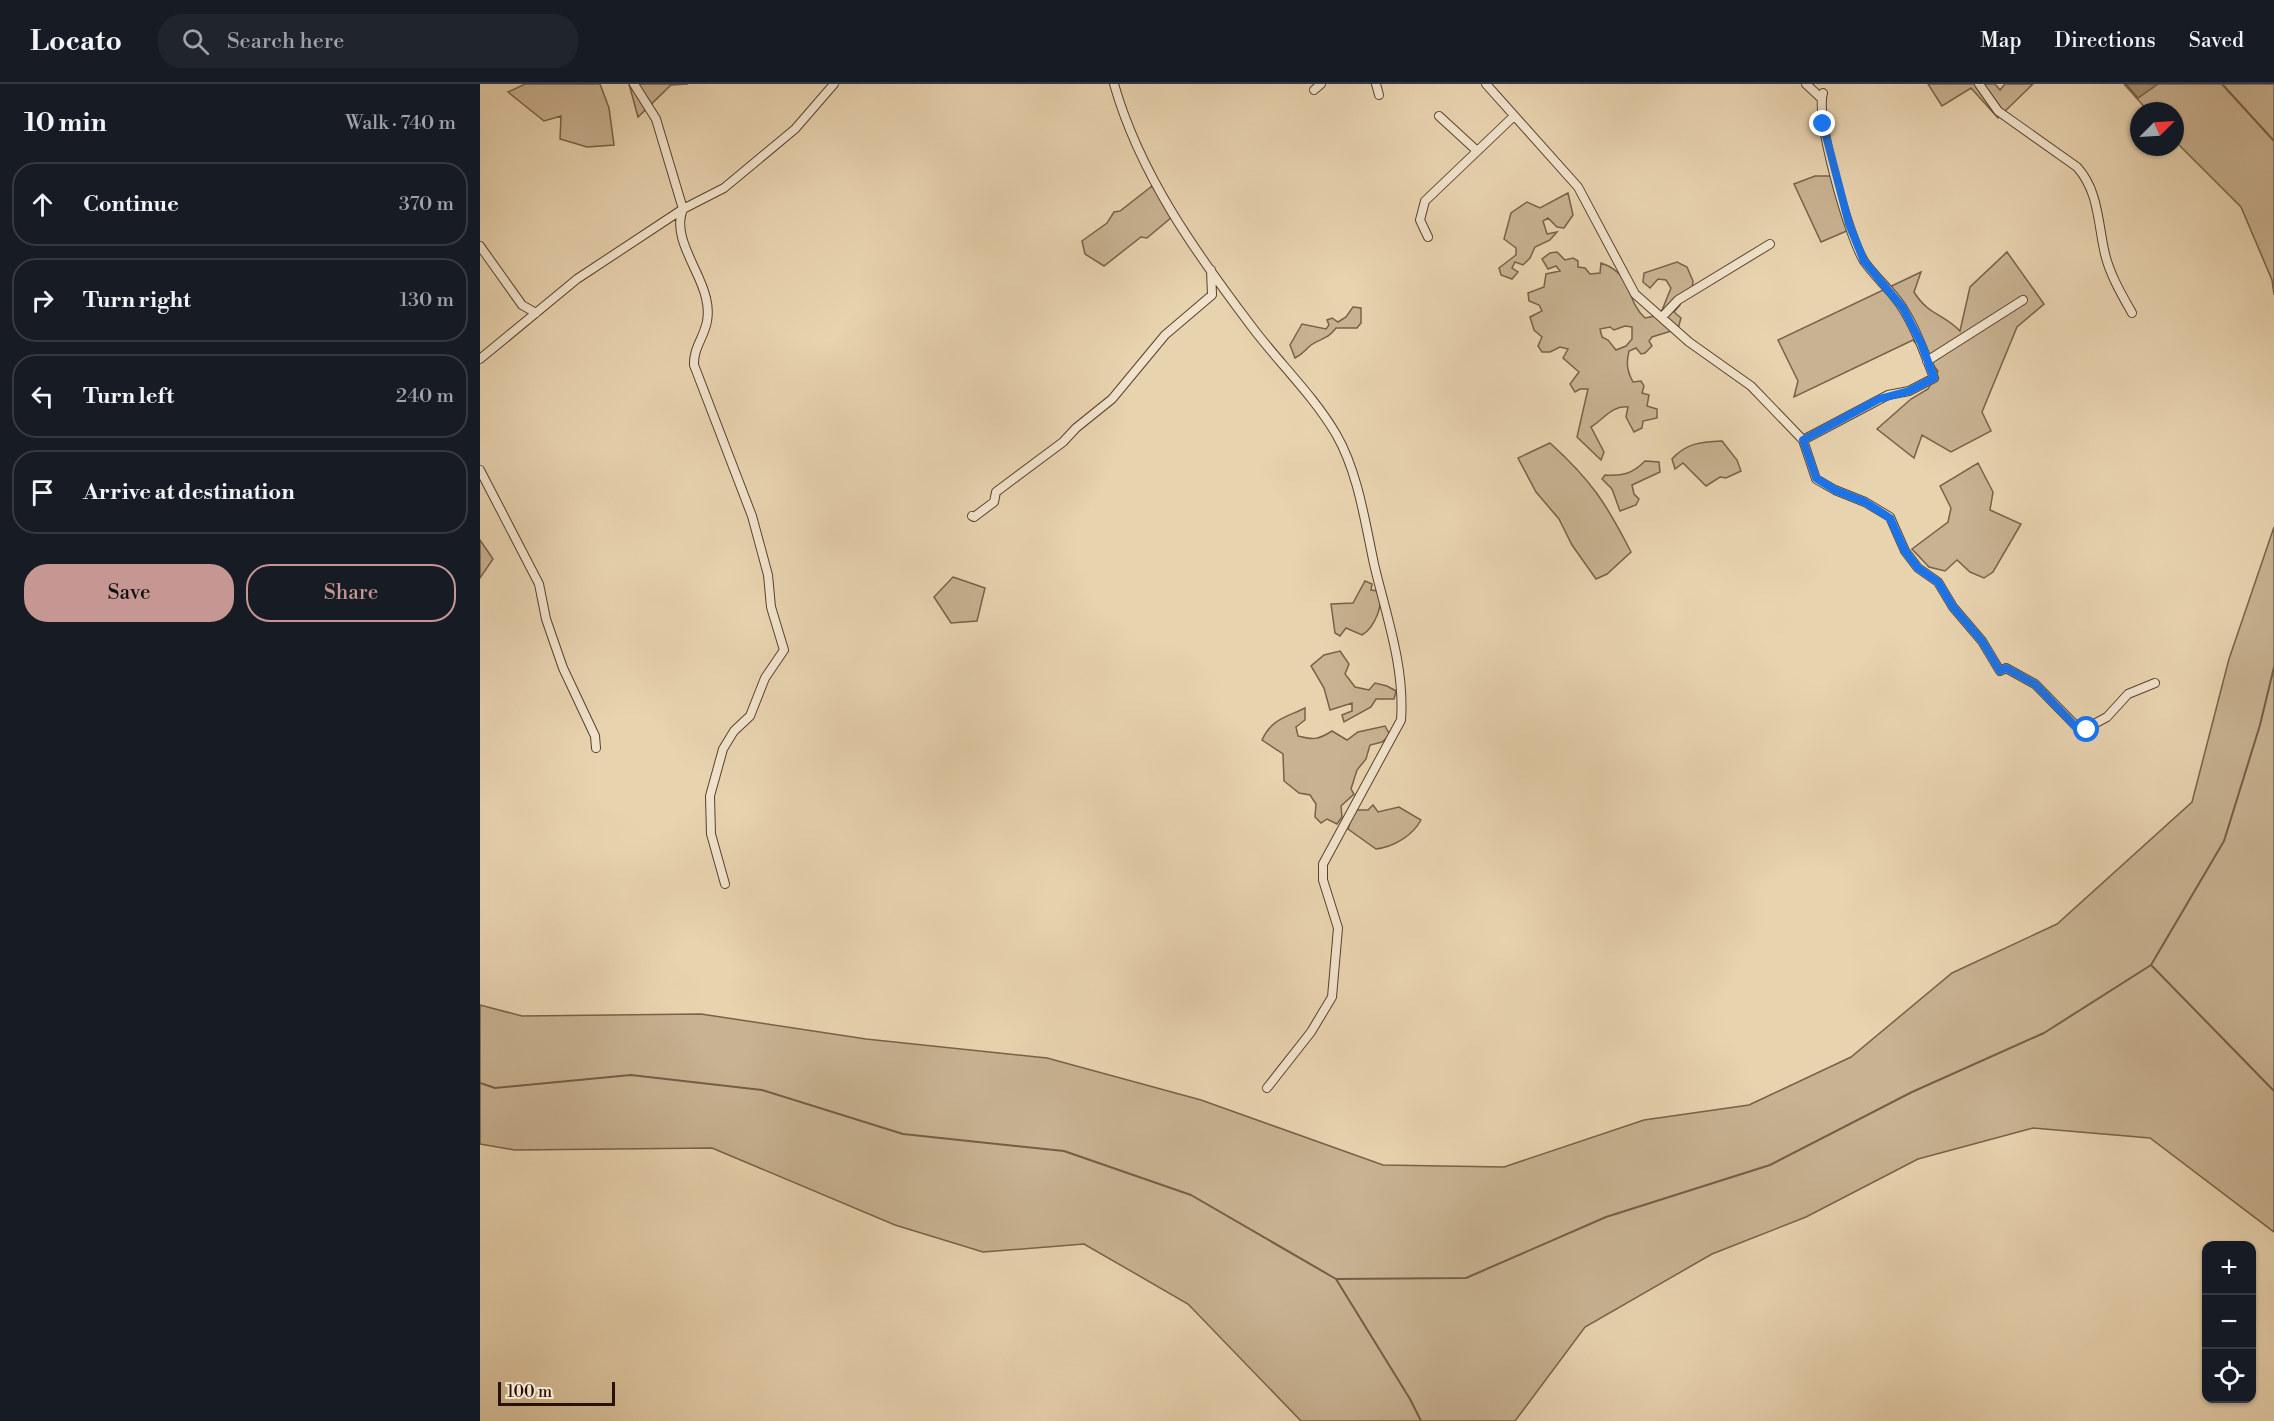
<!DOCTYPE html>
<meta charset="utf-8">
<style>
body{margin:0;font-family:"Libre Bodoni",serif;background:#20242c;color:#f1f3f6}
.controls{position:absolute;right:18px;bottom:18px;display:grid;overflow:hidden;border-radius:12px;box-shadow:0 2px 4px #0004}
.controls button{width:54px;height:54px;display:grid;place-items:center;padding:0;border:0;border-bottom:2px solid #363941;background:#171b24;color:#f1f3f6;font:30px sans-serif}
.compass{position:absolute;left:1650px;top:18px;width:54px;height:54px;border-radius:50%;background:#171b24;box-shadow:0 2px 4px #0004;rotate:66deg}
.scale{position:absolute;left:18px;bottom:15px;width:117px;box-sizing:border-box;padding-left:6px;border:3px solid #291000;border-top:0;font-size:16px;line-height:21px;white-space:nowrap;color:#291000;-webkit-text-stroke:4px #f0e2cb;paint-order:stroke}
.stop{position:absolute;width:18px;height:18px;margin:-14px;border:4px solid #1a73e8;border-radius:50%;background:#fff}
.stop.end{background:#1a73e8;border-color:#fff;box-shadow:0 2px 6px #0008}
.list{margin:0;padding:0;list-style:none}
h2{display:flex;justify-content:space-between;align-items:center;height:78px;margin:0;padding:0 24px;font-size:26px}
h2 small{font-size:20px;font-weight:400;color:#9ea1a6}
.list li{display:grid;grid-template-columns:39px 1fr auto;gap:18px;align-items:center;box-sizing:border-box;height:84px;margin:0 12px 12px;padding:0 12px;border:2px solid #363941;border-radius:24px}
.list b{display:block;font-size:22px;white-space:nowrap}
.list em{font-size:20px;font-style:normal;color:#9ea1a6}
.actions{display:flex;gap:12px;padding:18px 24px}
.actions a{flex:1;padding:14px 0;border:2px solid #c59692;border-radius:24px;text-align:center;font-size:21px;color:#c59692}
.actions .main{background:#c59692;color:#111}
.icon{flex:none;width:33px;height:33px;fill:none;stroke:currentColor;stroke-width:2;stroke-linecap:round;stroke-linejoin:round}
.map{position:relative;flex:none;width:1794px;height:1337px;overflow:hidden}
header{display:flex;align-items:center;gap:36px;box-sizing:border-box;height:84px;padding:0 30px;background:#171b24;border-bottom:2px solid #363941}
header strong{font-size:28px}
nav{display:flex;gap:33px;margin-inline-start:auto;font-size:21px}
.search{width:420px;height:54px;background:#20242c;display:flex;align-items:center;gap:15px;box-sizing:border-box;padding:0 21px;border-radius:24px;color:#9ea1a6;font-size:22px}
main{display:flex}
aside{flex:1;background:#171b24}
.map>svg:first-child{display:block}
</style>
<header>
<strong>Locato</strong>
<div class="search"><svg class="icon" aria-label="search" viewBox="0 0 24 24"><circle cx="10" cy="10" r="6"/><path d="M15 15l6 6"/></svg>Search here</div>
<nav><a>Map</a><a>Directions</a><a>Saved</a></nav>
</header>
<main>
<aside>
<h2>10 min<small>Walk · 740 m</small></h2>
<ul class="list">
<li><svg class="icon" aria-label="ahead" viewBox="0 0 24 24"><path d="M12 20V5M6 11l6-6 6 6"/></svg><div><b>Continue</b></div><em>370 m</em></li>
<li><svg class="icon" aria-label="right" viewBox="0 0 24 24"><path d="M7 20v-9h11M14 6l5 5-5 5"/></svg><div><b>Turn right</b></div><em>130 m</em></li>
<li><svg class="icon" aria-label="left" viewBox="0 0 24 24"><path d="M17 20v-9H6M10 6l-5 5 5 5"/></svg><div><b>Turn left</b></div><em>240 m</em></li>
<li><svg class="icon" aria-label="arrive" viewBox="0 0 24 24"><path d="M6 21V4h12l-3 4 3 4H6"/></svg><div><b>Arrive at destination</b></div></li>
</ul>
<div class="actions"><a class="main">Save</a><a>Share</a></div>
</aside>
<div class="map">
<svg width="1794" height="1337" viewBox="0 0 1794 1337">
<rect width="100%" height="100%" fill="#e8d3af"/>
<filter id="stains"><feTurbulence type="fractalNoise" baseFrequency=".00333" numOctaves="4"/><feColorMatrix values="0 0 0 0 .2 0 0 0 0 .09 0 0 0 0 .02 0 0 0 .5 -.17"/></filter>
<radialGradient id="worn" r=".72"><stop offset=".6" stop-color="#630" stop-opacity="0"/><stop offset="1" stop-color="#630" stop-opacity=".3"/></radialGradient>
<!-- green -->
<path fill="#c8b291" stroke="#786148" stroke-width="1.5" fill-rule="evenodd" d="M 45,0 L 120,0 L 129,24 L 134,61 L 107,63 L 80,55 L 81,32 L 64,37 L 28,8 Z
M 149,0 L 208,0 L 191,1 L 158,33 Z
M 1448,0 L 1515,0 L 1520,6 L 1525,0 L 1553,0 L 1518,34 L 1491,4 L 1462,22 Z
M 1644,0 L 1794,0 L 1794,211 L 1792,196 L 1761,123 L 1695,57 L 1695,27 L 1668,27 Z
M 1335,92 L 1354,92 L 1369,146 L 1341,158 L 1314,100 Z
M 672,102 L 693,132 L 667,154 L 661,153 L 624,182 L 605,170 L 602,157 L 627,139 L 634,128 L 640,127 Z
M 1088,109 L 1093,131 L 1084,144 L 1077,143 L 1068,134 L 1063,137 L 1067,150 L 1077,148 L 1070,156 L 1055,163 L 1050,174 L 1043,181 L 1035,178 L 1032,184 L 1038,188 L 1032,195 L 1021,191 L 1019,184 L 1036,171 L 1036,164 L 1024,155 L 1031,129 L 1047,118 L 1060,124 Z
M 1077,168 L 1085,176 L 1093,174 L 1098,177 L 1098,183 L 1105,184 L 1110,190 L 1120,189 L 1121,179 C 1154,190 1145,216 1165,234 L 1180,231 L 1191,204 L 1186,196 L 1178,195 L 1170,204 L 1163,198 L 1164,189 L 1197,178 L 1207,183 L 1213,197 L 1212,206 L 1202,210 L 1200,221 L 1194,228 L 1201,234 L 1198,245 L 1172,253 L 1169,257 L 1172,262 L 1165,269 L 1161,270 L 1156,264 L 1149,267 C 1146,279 1147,287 1153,298 L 1161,297 L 1164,302 L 1162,309 L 1169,311 L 1167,322 L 1177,325 L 1177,334 L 1163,337 L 1162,344 L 1154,348 L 1146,333 L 1148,323 C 1132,321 1123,336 1111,343 L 1124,368 L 1121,376 L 1097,353 L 1108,305 L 1100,305 L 1095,308 L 1090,300 L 1099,288 L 1083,274 L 1088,265 L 1080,263 L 1070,268 L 1062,268 L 1058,262 L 1062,253 L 1054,246 L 1050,233 L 1062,227 L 1059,221 L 1049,217 L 1048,209 L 1064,203 L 1066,190 L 1080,187 L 1076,182 L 1068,185 L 1062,175 L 1070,169 ZM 1145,242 L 1152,243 L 1152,255 L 1146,262 L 1136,266 L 1128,256 L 1122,253 L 1120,245 L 1130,243 L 1134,246 Z
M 1527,168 L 1564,220 L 1537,243 L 1502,328 L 1511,347 L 1471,368 L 1442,351 L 1434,374 L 1397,345 L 1431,315 L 1448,305 L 1458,287 L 1433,256 L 1314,313 L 1318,297 L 1298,256 L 1441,188 L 1434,208 C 1449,232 1463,229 1480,247 L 1490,203 Z
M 873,223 L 881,224 L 881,239 L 877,244 L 856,244 C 847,256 841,254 831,261 C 825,266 823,270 815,274 L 810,261 L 822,240 L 846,245 L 849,241 L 847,236 L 852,234 L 858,238 L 866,233 Z
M 1242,357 L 1257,376 L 1261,387 L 1246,394 L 1240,393 L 1226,402 L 1203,379 L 1195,385 L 1192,375 C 1206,359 1221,358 1242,357 Z
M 1070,359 C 1111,396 1126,419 1151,468 L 1127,490 L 1116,495 L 1092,461 L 1079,435 L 1056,408 L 1038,374 Z
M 1165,377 L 1179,378 L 1180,388 L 1152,401 L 1154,410 L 1159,415 L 1156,421 L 1140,427 L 1132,405 L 1122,395 L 1125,391 C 1143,392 1152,390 1165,377 Z
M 1498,379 L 1513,408 L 1510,426 L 1541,440 L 1513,488 L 1504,494 L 1490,488 L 1477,476 L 1465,487 L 1449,483 L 1432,465 L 1468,438 L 1471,424 L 1460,402 Z
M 1794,443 L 1794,1148 L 1670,1054 L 1553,1044 L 1438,1075 L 1326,1133 L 1232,1170 L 1105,1243 L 1035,1337 L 821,1337 L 708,1220 L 604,1160 L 503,1168 L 415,1141 L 232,1064 L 35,1066 L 0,1060 L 0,921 L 42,932 L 221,930 L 386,955 L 567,974 L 721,1016 L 903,1081 L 1024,1083 L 1164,1036 L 1269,1021 L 1371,973 L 1472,889 L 1577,840 L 1712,718 L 1749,575 Z
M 0,456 L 13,475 L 0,494 Z
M 473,493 L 505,504 L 497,537 L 471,539 L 454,513 Z
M 885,497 L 892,500 L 891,506 L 898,507 C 905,520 894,544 882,551 L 866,544 L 860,552 L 855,549 L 851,520 L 873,519 Z
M 860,567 L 869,580 L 865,590 L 875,603 L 889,606 L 895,599 L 907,602 L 916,607 L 914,615 L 896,615 L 891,623 L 864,638 L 862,631 L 872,627 L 872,619 L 850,626 L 844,604 L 831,582 L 844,571 Z
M 825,624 L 825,636 L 816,643 L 818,652 C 833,656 838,656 852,647 L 867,656 L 878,648 L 905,642 L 910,651 L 902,658 L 890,661 L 886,675 L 877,686 L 871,705 L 874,710 L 861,722 L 862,733 L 857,740 L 847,735 L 841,739 L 835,733 L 836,720 L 830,711 L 819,709 L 804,697 L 803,670 L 782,656 C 791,635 807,633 825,624 Z
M 893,721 L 898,728 L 919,723 L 941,736 C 933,751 914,763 896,765 L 868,745 L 872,731 L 877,726 L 888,726 Z"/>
<!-- water -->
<path fill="#a79174" stroke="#755d46" stroke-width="1.5" d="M 1646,0 L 1678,0 L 1658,14 Z"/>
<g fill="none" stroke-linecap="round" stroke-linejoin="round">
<!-- stream -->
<path stroke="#755d46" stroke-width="2" d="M 1742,0 L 1794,57
M 1672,882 L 1794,1007
M 0,999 L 15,1004 L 151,991 L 282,1006 L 423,1050 L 584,1067 L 711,1111 L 856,1195 L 986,1194 L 1126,1133 L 1290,1081 L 1432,1008 L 1564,949 L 1671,881 L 1744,757 L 1780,641 L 1794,583
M 856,1195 L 930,1315 L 941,1337"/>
<!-- minor casing -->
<g stroke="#59412c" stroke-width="10">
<path id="minor" d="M 154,0 L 176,35 L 203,125 C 191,153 220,186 226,214 C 234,247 213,257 214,281 L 272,432 L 288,491 L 291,523 L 304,566 L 285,594 L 270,632 L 254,647 L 243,665 L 230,712 L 231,750 L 245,800
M 634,0 C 660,91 716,169 772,243 C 799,279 833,311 856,350 C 878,388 885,438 894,480 C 906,531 925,583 921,636 L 843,780 L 843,796 L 858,844 L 852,913 L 831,948 L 787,1004
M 896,0 L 899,11
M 1006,0 L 1098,103 L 1155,210 L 1209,258 L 1271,302 L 1323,356 L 1336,395 L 1355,406 L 1385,418 L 1410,433 L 1425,467 L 1438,484 L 1458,498 L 1473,523 L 1502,557 L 1520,587 L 1526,584 L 1555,600 L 1601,647 L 1627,633 L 1648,610 L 1675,599
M 1326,0 L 1341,14
M 1499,0 L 1518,27 L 1597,83 C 1619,107 1618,141 1625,170 C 1630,191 1642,211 1652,229
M 834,6 L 841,0
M 959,32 L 996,66
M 948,153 L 940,136 L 945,117 L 1034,32
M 0,162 L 42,221 L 56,229
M 1182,233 L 1198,216 L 1290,160
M 0,275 L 97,195 L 203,125 L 244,104 L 315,45 L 354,0
M 1447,277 L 1543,216
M 1323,356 L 1408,311 L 1429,307 L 1454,294 C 1445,270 1436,245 1422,223 C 1411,206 1395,193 1384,177 C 1369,153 1335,34 1343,9
M 0,386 L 59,500 L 66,535 L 83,584 L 115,652 L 116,664
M 492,432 L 494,433 L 514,418 L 516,408 L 583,358 L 596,344 L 632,315 L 685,251 L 732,211 L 731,186"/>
</g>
<!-- minor -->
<use href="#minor" stroke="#f0e2cb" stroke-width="8"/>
</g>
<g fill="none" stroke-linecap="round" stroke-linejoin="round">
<!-- route -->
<path stroke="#1a73e8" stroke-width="8" d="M 1343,40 L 1369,140 L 1384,177 L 1423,224 L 1441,259 L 1454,294 L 1429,307 L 1399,315 L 1323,356 L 1336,394 L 1355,406 L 1385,418 L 1410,434 L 1425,467 L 1438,484 L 1458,498 L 1473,523 L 1502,557 L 1520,587 L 1526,584 L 1555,600 L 1598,645 L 1607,646"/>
</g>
<rect width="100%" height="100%" filter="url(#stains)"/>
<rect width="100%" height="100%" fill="url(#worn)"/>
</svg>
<div class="controls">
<button>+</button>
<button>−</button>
<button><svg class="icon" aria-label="locate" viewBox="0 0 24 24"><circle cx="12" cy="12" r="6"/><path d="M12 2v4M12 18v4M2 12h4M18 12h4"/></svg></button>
</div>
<svg class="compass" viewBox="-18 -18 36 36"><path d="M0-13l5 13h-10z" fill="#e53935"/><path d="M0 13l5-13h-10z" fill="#9ea1a6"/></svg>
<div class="scale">100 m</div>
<div class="stop" style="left:1607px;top:646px"></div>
<div class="stop end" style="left:1343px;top:40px"></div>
</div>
</main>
